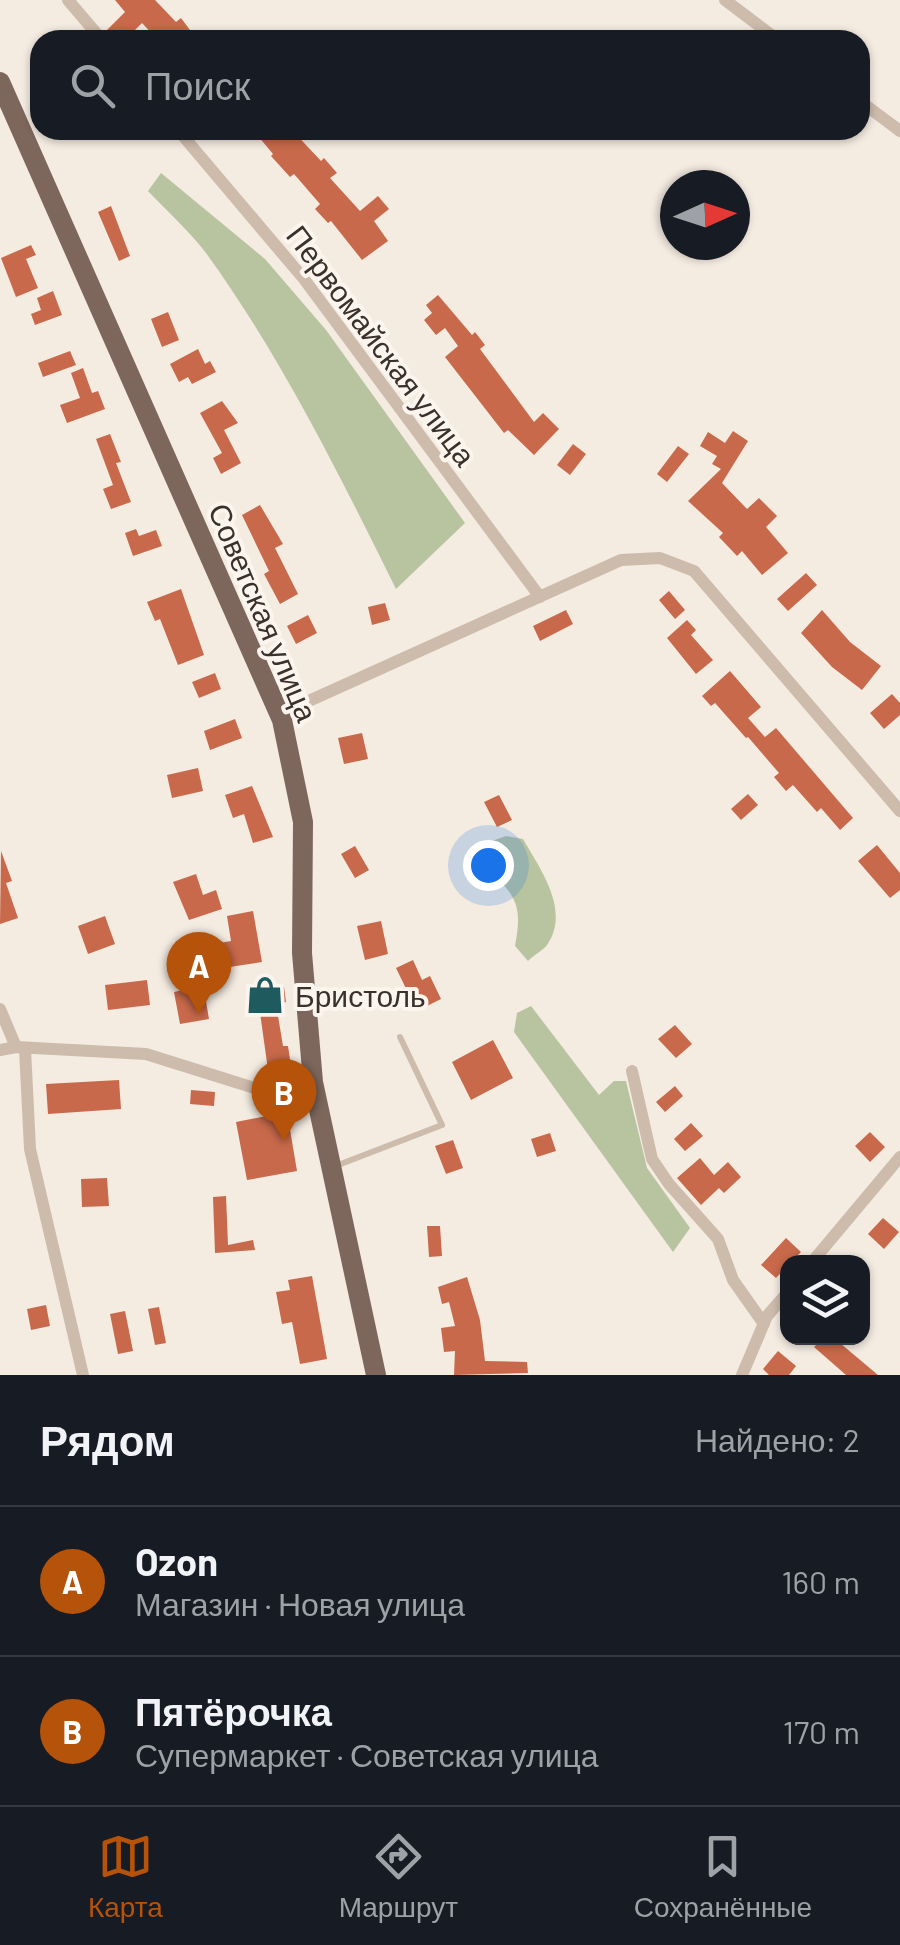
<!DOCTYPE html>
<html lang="ru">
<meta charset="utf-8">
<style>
body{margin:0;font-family:Barlow,sans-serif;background:#20242c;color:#f1f3f6}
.controls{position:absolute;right:30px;bottom:30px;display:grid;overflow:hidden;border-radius:20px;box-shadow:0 2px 8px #0004}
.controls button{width:90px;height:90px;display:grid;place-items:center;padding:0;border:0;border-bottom:2px solid #363941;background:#171b24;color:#f1f3f6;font:50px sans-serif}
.compass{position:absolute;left:660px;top:170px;width:90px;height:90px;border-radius:50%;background:#171b24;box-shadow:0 2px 8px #0004;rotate:87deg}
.you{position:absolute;left:488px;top:865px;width:35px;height:35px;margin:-25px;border:8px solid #fff;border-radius:50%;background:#1a73e8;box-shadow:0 0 0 15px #1a73e833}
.badge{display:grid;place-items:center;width:65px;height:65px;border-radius:50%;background:#b45309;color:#fff;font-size:32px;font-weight:700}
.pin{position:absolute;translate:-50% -82px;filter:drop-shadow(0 2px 5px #0008)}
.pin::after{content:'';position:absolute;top:52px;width:35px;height:30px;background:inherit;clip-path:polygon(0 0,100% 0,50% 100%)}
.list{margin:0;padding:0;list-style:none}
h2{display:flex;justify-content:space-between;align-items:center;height:130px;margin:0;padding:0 40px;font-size:42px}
h2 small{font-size:32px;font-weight:400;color:#9ea1a6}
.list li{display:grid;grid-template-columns:65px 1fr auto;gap:30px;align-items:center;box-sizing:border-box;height:150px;padding:0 40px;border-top:2px solid #363941}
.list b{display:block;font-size:38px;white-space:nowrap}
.list p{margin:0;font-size:32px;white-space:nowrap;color:#9ea1a6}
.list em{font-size:32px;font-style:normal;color:#9ea1a6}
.icon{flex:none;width:55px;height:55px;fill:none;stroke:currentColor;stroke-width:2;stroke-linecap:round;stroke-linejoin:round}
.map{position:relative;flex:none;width:900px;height:1375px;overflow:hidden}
.search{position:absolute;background:#171b24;box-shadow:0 2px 8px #0004;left:30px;right:30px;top:30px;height:110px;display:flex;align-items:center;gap:25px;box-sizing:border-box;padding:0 35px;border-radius:30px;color:#9ea1a6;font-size:38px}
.sheet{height:430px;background:#171b24}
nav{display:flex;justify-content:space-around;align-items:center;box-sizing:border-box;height:140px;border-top:2px solid #363941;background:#171b24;font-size:28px;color:#9ea1a6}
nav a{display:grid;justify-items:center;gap:5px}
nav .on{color:#b45309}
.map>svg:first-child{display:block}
</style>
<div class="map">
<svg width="900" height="1375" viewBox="0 0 900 1375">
<rect width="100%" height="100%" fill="#f4ebe1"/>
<!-- green -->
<path fill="#b8c4a0" d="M 161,173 L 265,259 L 326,330 L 465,523 L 396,589 C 339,474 282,358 206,253 C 189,231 167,211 148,191 Z
M 506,836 L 523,839 C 540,869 571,910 547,945 C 543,950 533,956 528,961 L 515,946 C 523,904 516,895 485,867 L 489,842 Z
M 531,1006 L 599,1095 L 614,1081 L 626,1081 L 647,1168 L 690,1228 L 673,1252 L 514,1032 L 517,1013 Z"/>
<!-- building -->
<path fill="#c8694b" d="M 115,0 L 155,0 L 176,22 L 181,18 L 190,30 L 178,40 L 158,40 L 142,23 L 125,40 L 114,40 L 107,30 L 125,12 Z
M 253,130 L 292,130 L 321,161 L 324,158 L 337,173 L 330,178 L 360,211 L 378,196 L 389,209 L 374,221 L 388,241 L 362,260 L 331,221 L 328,223 L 315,209 L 320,204 L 294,174 L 290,177 L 271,156 L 273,154 Z
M 111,206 L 130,256 L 119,261 L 98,212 Z
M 31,245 L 36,255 L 26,259 L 38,288 L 16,297 L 1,258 Z
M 53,291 L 62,315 L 35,325 L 31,314 L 41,310 L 37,298 Z
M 438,295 L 472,335 L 475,332 L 485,345 L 480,349 L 534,422 L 543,413 L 559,429 L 534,455 L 508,430 L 504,433 L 445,357 L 458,346 L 445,328 L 436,335 L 424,320 L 432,313 L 426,305 Z
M 168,312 L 179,340 L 162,347 L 151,319 Z
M 198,349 L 205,364 L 210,361 L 216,372 L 192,384 L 188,377 L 179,382 L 170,364 Z
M 70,351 L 76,365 L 43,377 L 38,363 Z
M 83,368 L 92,393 L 98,391 L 105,409 L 67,423 L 60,405 L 80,398 L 71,373 Z
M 222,401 L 238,423 L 224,430 L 241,463 L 221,474 L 213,458 L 222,453 L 200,413 Z
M 733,431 L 748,441 L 722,483 L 747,509 L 759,498 L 777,516 L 766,527 L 788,553 L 762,575 L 742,551 L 737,556 L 719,537 L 723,533 L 688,501 L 721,469 L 712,464 L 717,456 L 700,446 L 708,432 L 725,443 Z
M 110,434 L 121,462 L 116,463 L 131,502 L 111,509 L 103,489 L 113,485 L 96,439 Z
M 573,444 L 586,454 L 570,475 L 557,465 Z
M 678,446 L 689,454 L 667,482 L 657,474 Z
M 260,505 L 283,544 L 275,548 L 298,594 L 280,604 L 264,574 L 269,571 L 242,515 Z
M 136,529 L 139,536 L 156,530 L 162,546 L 133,556 L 125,533 Z
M 806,573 L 817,585 L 788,611 L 777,599 Z
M 181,589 L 204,655 L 178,665 L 160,619 L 155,621 L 147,602 Z
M 669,591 L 685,610 L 675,619 L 659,600 Z
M 385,603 L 390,620 L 372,625 L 368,607 Z
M 566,610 L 573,624 L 540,641 L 533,626 Z
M 822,610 L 850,642 L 881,666 L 862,690 L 832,667 L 801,633 Z
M 308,615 L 317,633 L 296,644 L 287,626 Z
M 687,620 L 696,630 L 691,635 L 713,660 L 696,674 L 667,638 Z
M 730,671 L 761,707 L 748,718 L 765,737 L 776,728 L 853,818 L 840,830 L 821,808 L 817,812 L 793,785 L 786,791 L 774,777 L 779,773 L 748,737 L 746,738 L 715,703 L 711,706 L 702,696 Z
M 215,673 L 221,689 L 199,698 L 192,682 Z
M 892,694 L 900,703 L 900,715 L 884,729 L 870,713 Z
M 235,719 L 242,738 L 210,750 L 204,731 Z
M 362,733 L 368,759 L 344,764 L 338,738 Z
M 198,768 L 203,791 L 172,798 L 167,775 Z
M 252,786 L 273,837 L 253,843 L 244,814 L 233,818 L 225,795 Z
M 748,794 L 758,805 L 741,820 L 731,809 Z
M 499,795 L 512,820 L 497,827 L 484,802 Z
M 877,845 L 900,873 L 900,890 L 890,898 L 858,861 Z
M 355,846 L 369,870 L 355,878 L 341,854 Z
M 1,851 L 12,881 L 6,883 L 18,918 L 0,924 Z
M 196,874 L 203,895 L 216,890 L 222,909 L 189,920 L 173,882 Z
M 253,911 L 262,962 L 210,970 L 212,982 L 203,984 L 209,1019 L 180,1024 L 174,992 L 183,990 L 176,950 L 231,941 L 227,916 Z
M 105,916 L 115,944 L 88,954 L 78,926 Z
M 381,921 L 388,954 L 365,960 L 357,926 Z
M 413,960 L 422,980 L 430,976 L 441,999 L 417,1011 L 396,968 Z
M 147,980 L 150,1005 L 108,1010 L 105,985 Z
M 284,987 L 286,1002 L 276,1004 L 283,1046 L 288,1046 L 291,1066 L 268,1070 L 257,991 Z
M 675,1025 L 692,1044 L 676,1058 L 658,1039 Z
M 493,1040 L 513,1078 L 471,1100 L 452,1062 Z
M 119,1080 L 121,1109 L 48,1114 L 46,1084 Z
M 675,1086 L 683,1096 L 665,1112 L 656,1102 Z
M 191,1090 L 215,1092 L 214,1106 L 190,1104 Z
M 287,1112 L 297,1171 L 247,1180 L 236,1122 Z
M 691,1123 L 703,1136 L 685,1151 L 674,1139 Z
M 870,1132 L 885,1147 L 870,1162 L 855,1146 Z
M 550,1133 L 556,1151 L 537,1157 L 531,1139 Z
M 453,1140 L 463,1168 L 446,1174 L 435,1146 Z
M 700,1158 L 714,1175 L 728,1162 L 741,1177 L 724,1193 L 719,1188 L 701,1205 L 677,1178 Z
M 107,1178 L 109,1206 L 82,1207 L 81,1179 Z
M 226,1196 L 228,1245 L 253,1240 L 255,1250 L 215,1253 L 213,1197 Z
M 883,1218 L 899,1232 L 884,1249 L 868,1234 Z
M 427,1226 L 440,1226 L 442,1256 L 429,1257 Z
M 786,1238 L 801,1252 L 776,1278 L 761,1265 Z
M 312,1276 L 327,1359 L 300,1364 L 292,1322 L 282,1324 L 276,1292 L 290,1290 L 288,1280 Z
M 467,1277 L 480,1320 L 485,1361 L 527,1362 L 528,1373 L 454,1375 L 455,1351 L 444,1352 L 441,1328 L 455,1326 L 449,1302 L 442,1304 L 438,1287 Z
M 46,1305 L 50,1326 L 31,1330 L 27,1309 Z
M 159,1307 L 166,1343 L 155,1345 L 148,1309 Z
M 125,1311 L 133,1351 L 118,1354 L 110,1314 Z
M 823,1338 L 834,1338 L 878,1375 L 846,1375 L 814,1347 Z
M 778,1351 L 796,1366 L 789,1375 L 769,1375 L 763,1369 Z"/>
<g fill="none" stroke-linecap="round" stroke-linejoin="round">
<!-- service -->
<path stroke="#cdbbac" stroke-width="6" d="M 333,1167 L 442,1125 L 400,1037"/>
<!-- minor -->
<path stroke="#cdbbac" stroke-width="12" d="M 68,0 L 102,40
M 725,0 L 778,40
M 860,101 L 900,131
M 178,130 L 304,279 L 540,597
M 280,714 L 621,560 L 660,558 L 694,571 L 900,811
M 0,1009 L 16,1047
M 25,1049 L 30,1149 L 83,1375
M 0,1050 L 16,1047 L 146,1054 L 267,1092 L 313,1082
M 632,1071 L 652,1159 L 669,1184 L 718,1239 L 733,1280 L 764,1324
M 812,1262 L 900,1157
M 742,1375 L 767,1316 L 788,1292"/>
<!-- primary -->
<path stroke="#7d675c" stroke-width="20" d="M 0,82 L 282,720 L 303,822 L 302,953 L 313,1082 L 376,1375"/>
</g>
<!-- icons -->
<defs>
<g id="shop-bare" transform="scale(3)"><path d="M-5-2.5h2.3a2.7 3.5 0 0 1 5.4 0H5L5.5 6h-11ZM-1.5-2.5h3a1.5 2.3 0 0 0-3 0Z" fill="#1f5a5e" stroke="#fbf5ee" stroke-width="2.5" paint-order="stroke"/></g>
</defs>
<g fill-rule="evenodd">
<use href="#shop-bare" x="265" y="995"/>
</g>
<g text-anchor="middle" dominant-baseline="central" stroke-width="8" stroke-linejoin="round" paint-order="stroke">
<!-- street labels -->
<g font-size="30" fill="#3b302b" stroke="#fbf5ee">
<text transform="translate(382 345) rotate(53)">Первомайская улица</text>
<text transform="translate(264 612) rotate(67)">Советская улица</text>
</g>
<!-- poi labels -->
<g font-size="30" fill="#3b302b" stroke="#fbf5ee" text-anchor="start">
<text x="295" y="995">Бристоль</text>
</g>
</g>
</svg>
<div class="controls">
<button><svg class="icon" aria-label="layers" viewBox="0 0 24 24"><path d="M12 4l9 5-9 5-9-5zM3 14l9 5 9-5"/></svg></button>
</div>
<svg class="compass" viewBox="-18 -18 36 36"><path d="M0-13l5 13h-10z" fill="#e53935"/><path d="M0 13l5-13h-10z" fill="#9ea1a6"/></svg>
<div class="you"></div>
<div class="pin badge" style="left:199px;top:1014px">A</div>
<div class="pin badge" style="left:284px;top:1141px">B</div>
<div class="search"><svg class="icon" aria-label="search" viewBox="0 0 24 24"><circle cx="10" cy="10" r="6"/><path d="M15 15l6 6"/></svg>Поиск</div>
</div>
<section class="sheet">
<h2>Рядом<small>Найдено: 2</small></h2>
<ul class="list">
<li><span class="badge">A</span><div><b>Ozon</b><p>Магазин · Новая улица</p></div><em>160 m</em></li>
<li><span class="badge">B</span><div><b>Пятёрочка</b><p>Супермаркет · Советская улица</p></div><em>170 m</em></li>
</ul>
</section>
<nav>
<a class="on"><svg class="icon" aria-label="map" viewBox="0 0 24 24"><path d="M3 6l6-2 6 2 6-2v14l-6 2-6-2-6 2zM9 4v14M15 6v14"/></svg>Карта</a>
<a><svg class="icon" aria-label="directions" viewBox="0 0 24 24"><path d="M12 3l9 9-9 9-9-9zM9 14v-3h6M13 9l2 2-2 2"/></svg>Маршрут</a>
<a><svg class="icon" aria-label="saved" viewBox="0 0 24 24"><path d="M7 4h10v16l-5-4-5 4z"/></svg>Сохранённые</a>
</nav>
